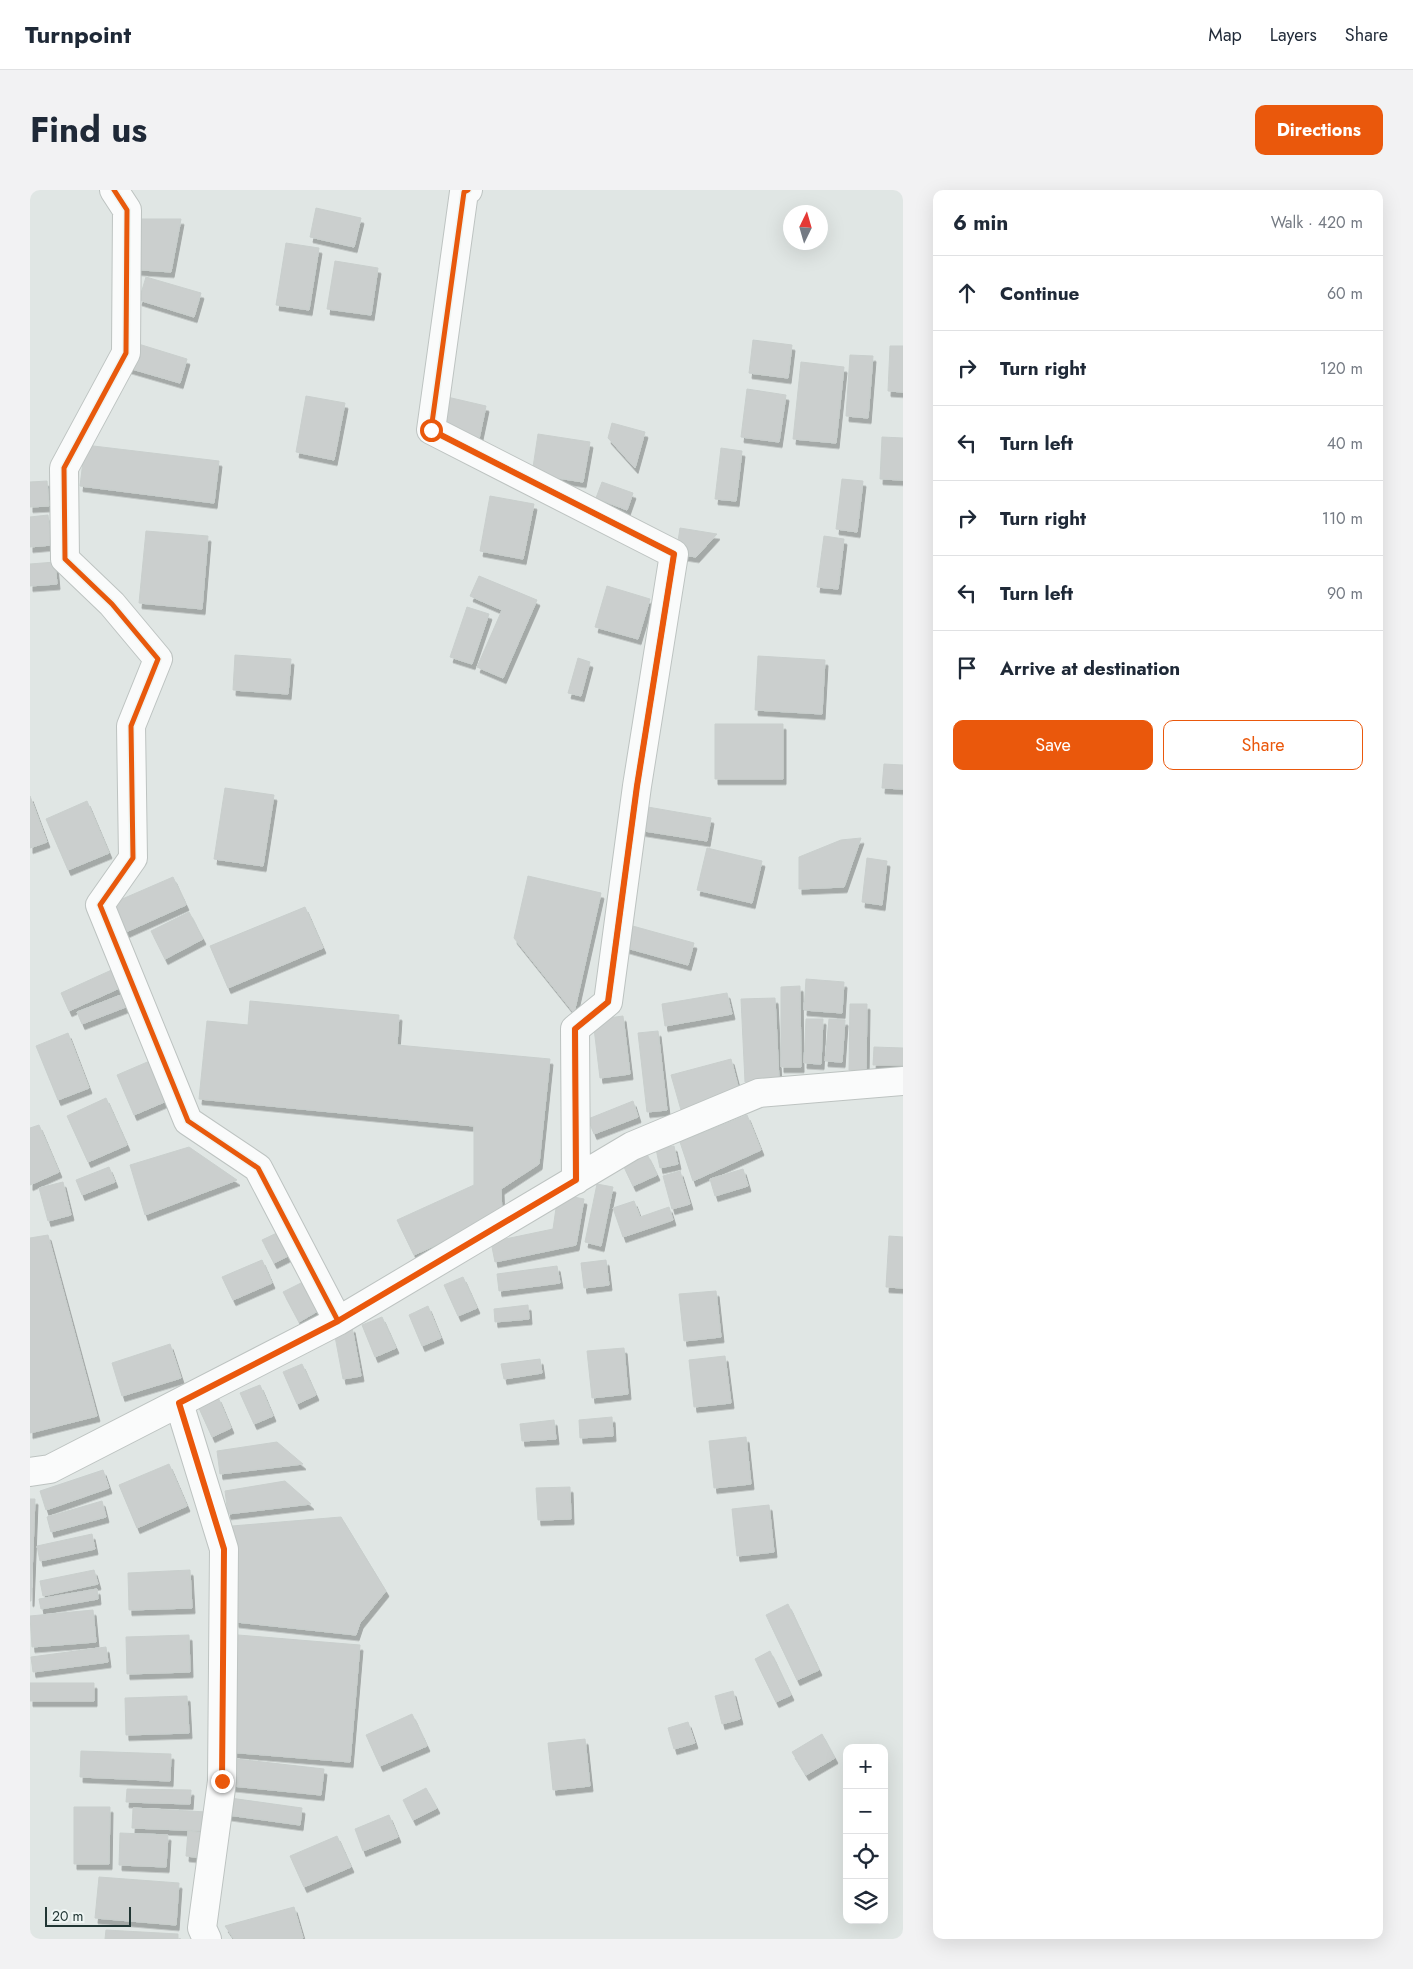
<!DOCTYPE html>
<meta charset="utf-8">
<style>
body{margin:0;font-family:Jost,sans-serif;background:#f2f2f3;color:#1f2937}
.controls{position:absolute;right:15px;bottom:15px;display:grid;overflow:hidden;border-radius:10px;box-shadow:0 5px 20px #0002}
.controls button{width:45px;height:45px;display:grid;place-items:center;padding:0;border:0;border-bottom:1px solid #e0e1e3;background:#fff;color:#1f2937;font:25px sans-serif}
.compass{position:absolute;left:753px;top:15px;width:45px;height:45px;border-radius:50%;background:#fff;box-shadow:0 5px 20px #0002;rotate:5deg}
.scale{position:absolute;left:15px;bottom:12px;width:86px;box-sizing:border-box;padding-left:5px;border:2px solid #213634;border-top:0;font-size:14px;line-height:18px;white-space:nowrap;color:#213634;-webkit-text-stroke:4px #eef5f3;paint-order:stroke}
.stop{position:absolute;width:15px;height:15px;margin:-11px;border:4px solid #ea580c;border-radius:50%;background:#fff}
.stop.end{background:#ea580c;border-color:#fff;box-shadow:0 1px 5px #0008}
.list{margin:0;padding:0;list-style:none}
h2{display:flex;justify-content:space-between;align-items:center;height:65px;margin:0;padding:0 20px;font-size:21px}
h2 small{font-size:16px;font-weight:400;color:#747a83}
.list li{display:grid;grid-template-columns:32px 1fr auto;gap:15px;align-items:center;box-sizing:border-box;height:75px;padding:0 20px;border-top:1px solid #e0e1e3}
.list b{display:block;font-size:19px;white-space:nowrap}
.list em{font-size:16px;font-style:normal;color:#747a83}
.actions{display:flex;gap:10px;padding:15px 20px}
.actions a{flex:1;padding:11px 0;border:1px solid #ea580c;border-radius:10px;text-align:center;font-size:18px;color:#ea580c}
.actions .main{background:#ea580c;color:#fff}
.icon{flex:none;width:28px;height:28px;fill:none;stroke:currentColor;stroke-width:2;stroke-linecap:round;stroke-linejoin:round}
.map{position:relative;flex:none;width:873px;height:1749px;overflow:hidden;border-radius:10px}
header{display:flex;align-items:center;gap:30px;box-sizing:border-box;height:70px;padding:0 25px;background:#fff;border-bottom:1px solid #e0e1e3}
header strong{font-size:24px}
nav{display:flex;gap:28px;margin-inline-start:auto;font-size:18px}
.intro{display:flex;align-items:center;justify-content:space-between;box-sizing:border-box;height:120px;padding:0 30px}
h1{margin:0;font-size:35px}
.button{padding:12px 22px;border-radius:10px;background:#ea580c;color:#fff;font-size:18px;font-weight:700}
main{display:flex;gap:30px;padding:0 30px}
aside{flex:1;background:#fff;border-radius:10px;box-shadow:0 5px 20px #0002}
.map>svg:first-child{display:block}
</style>
<header>
<strong>Turnpoint</strong>
<nav><a>Map</a><a>Layers</a><a>Share</a></nav>
</header>
<div class="intro"><h1>Find us</h1><a class="button">Directions</a></div>
<main>
<div class="map">
<svg width="873" height="1749" viewBox="0 0 873 1749">
<defs>
<filter id="shadow"><feDropShadow dx="3" dy="5.5" stdDeviation="0" flood-color="#0004"/></filter>
</defs>
<rect width="100%" height="100%" fill="#e0e6e4"/>
<!-- building -->
<path fill="#cbcfce" stroke="#c9cfcd" filter="url(#shadow)" d="M 286,18 L 331,28 L 324,57 L 280,47 Z
M 97,29 L 151,29 L 141,82 L 97,79 Z
M 256,53 L 289,58 L 279,120 L 246,115 Z
M 305,71 L 348,78 L 341,125 L 297,119 Z
M 116,87 L 171,103 L 164,127 L 109,110 Z
M 723,150 L 762,155 L 758,188 L 719,183 Z
M 102,152 L 157,169 L 150,193 L 95,177 Z
M 860,156 L 873,156 L 873,202 L 858,201 Z
M 820,165 L 843,166 L 838,228 L 816,226 Z
M 771,172 L 814,177 L 806,253 L 763,249 Z
M 717,199 L 756,205 L 749,252 L 711,247 Z
M 400,203 L 456,216 L 449,249 L 393,236 Z
M 276,206 L 315,213 L 304,270 L 266,262 Z
M 582,233 L 615,242 L 605,278 L 578,248 Z
M 508,244 L 560,252 L 553,292 L 502,284 Z
M 852,247 L 873,248 L 873,290 L 850,289 Z
M 55,255 L 189,271 L 184,313 L 50,296 Z
M 691,258 L 712,261 L 706,311 L 685,309 Z
M 812,289 L 833,291 L 827,342 L 806,339 Z
M 17,291 L 19,316 L 0,317 L 0,292 Z
M 572,292 L 603,303 L 597,320 L 566,308 Z
M 460,306 L 504,314 L 493,369 L 450,361 Z
M 18,325 L 22,355 L 0,357 L 0,327 Z
M 650,338 L 687,344 L 666,367 L 646,364 Z
M 116,341 L 178,346 L 172,419 L 109,413 Z
M 794,346 L 814,349 L 808,399 L 787,397 Z
M 25,372 L 27,394 L 0,396 L 0,374 Z
M 449,386 L 507,410 L 473,488 L 447,477 L 472,420 L 440,406 Z
M 577,396 L 620,409 L 608,449 L 565,437 Z
M 437,417 L 459,424 L 442,474 L 420,467 Z
M 205,465 L 261,469 L 258,504 L 203,500 Z
M 728,466 L 795,470 L 792,524 L 725,520 Z
M 548,468 L 560,472 L 551,506 L 538,503 Z
M 685,534 L 753,534 L 753,589 L 685,589 Z
M 854,574 L 873,575 L 873,599 L 852,598 Z
M 195,598 L 244,605 L 233,676 L 184,669 Z
M 0,606 L 17,652 L 0,658 Z
M 57,611 L 79,663 L 38,680 L 16,629 Z
M 612,616 L 681,628 L 677,651 L 608,640 Z
M 831,648 L 814,697 L 769,699 L 769,667 L 811,650 Z
M 677,658 L 732,671 L 722,713 L 667,700 Z
M 837,668 L 857,671 L 852,715 L 832,712 Z
M 498,686 L 571,703 L 544,823 L 484,748 Z
M 143,687 L 156,715 L 96,742 L 83,713 Z
M 275,717 L 293,758 L 198,798 L 180,756 Z
M 159,722 L 173,749 L 135,769 L 121,741 Z
M 599,735 L 664,753 L 658,775 L 593,757 Z
M 86,778 L 94,796 L 39,821 L 31,803 Z
M 776,789 L 814,792 L 812,823 L 774,820 Z
M 770,796 L 771,877 L 751,877 L 751,797 Z
M 96,803 L 101,815 L 52,834 L 47,822 Z
M 697,803 L 702,824 L 635,836 L 632,814 Z
M 745,808 L 749,890 L 715,892 L 711,809 Z
M 220,811 L 369,825 L 367,855 L 520,869 L 509,974 L 471,999 L 472,1025 L 384,1065 L 367,1030 L 444,995 L 444,936 L 169,909 L 177,831 L 218,835 Z
M 820,814 L 837,814 L 836,881 L 819,880 Z
M 593,826 L 600,884 L 570,888 L 563,830 Z
M 776,829 L 793,829 L 791,874 L 774,873 Z
M 799,829 L 815,830 L 812,872 L 795,871 Z
M 628,841 L 637,920 L 617,922 L 608,843 Z
M 38,843 L 59,898 L 28,910 L 6,856 Z
M 844,857 L 873,858 L 873,875 L 843,875 Z
M 701,869 L 710,904 L 651,920 L 641,885 Z
M 122,870 L 139,910 L 104,925 L 87,885 Z
M 76,908 L 97,955 L 58,972 L 37,926 Z
M 603,911 L 608,927 L 564,944 L 558,929 Z
M 717,925 L 731,960 L 663,991 L 650,952 Z
M 9,935 L 29,982 L 0,995 L 0,938 Z
M 644,956 L 648,974 L 630,978 L 626,959 Z
M 159,957 L 207,990 L 115,1025 L 100,975 Z
M 617,964 L 627,985 L 603,996 L 593,975 Z
M 79,977 L 85,992 L 52,1005 L 46,990 Z
M 713,979 L 718,996 L 685,1006 L 680,989 Z
M 650,981 L 660,1014 L 642,1019 L 633,986 Z
M 33,992 L 41,1025 L 18,1031 L 9,998 Z
M 567,994 L 583,997 L 571,1056 L 555,1052 Z
M 528,1004 L 554,1009 L 546,1055 L 465,1072 L 461,1052 L 523,1039 Z
M 604,1011 L 610,1027 L 639,1017 L 643,1030 L 593,1047 L 583,1018 Z
M 251,1041 L 262,1064 L 244,1073 L 232,1050 Z
M 18,1045 L 67,1226 L 0,1243 L 0,1048 Z
M 859,1046 L 873,1047 L 873,1098 L 856,1097 Z
M 232,1070 L 242,1093 L 203,1110 L 192,1087 Z
M 576,1070 L 579,1095 L 554,1098 L 551,1073 Z
M 527,1076 L 530,1093 L 469,1101 L 467,1084 Z
M 433,1087 L 447,1118 L 428,1126 L 414,1095 Z
M 277,1090 L 293,1118 L 269,1132 L 253,1102 Z
M 686,1101 L 691,1147 L 654,1151 L 649,1104 Z
M 498,1115 L 499,1129 L 465,1132 L 464,1119 Z
M 398,1116 L 411,1148 L 392,1156 L 379,1125 Z
M 352,1127 L 366,1158 L 345,1167 L 332,1135 Z
M 322,1137 L 331,1186 L 313,1189 L 304,1141 Z
M 140,1154 L 151,1188 L 92,1206 L 82,1173 Z
M 594,1158 L 598,1204 L 562,1208 L 557,1161 Z
M 695,1166 L 701,1213 L 664,1217 L 659,1170 Z
M 510,1169 L 512,1183 L 474,1189 L 471,1174 Z
M 272,1174 L 286,1205 L 267,1214 L 253,1182 Z
M 230,1195 L 243,1226 L 224,1234 L 210,1203 Z
M 188,1207 L 201,1238 L 182,1247 L 168,1216 Z
M 582,1227 L 583,1246 L 550,1248 L 549,1230 Z
M 524,1230 L 526,1249 L 492,1251 L 490,1234 Z
M 716,1247 L 721,1294 L 684,1298 L 679,1251 Z
M 247,1252 L 273,1274 L 190,1284 L 187,1261 Z
M 139,1274 L 157,1316 L 107,1338 L 89,1295 Z
M 73,1280 L 79,1298 L 16,1320 L 10,1301 Z
M 255,1291 L 281,1314 L 198,1324 L 195,1301 Z
M 540,1297 L 541,1329 L 508,1330 L 506,1298 Z
M 0,1309 L 5,1309 L 1,1411 L 0,1411 Z
M 72,1311 L 76,1327 L 21,1342 L 17,1327 Z
M 739,1315 L 744,1362 L 707,1366 L 702,1319 Z
M 311,1327 L 356,1401 L 330,1433 L 326,1445 L 206,1432 L 202,1336 Z
M 62,1344 L 65,1359 L 10,1371 L 7,1356 Z
M 64,1380 L 68,1394 L 13,1406 L 10,1391 Z
M 160,1380 L 162,1418 L 99,1420 L 98,1383 Z
M 67,1399 L 68,1409 L 11,1419 L 9,1409 Z
M 758,1414 L 789,1480 L 767,1490 L 736,1425 Z
M 63,1420 L 66,1452 L 2,1457 L 0,1426 Z
M 159,1445 L 160,1482 L 97,1484 L 96,1447 Z
M 208,1445 L 330,1455 L 320,1572 L 198,1562 Z
M 76,1457 L 78,1472 L 3,1482 L 1,1467 Z
M 740,1461 L 761,1505 L 746,1512 L 725,1469 Z
M 0,1493 L 64,1493 L 64,1511 L 0,1511 Z
M 703,1501 L 710,1529 L 692,1534 L 685,1506 Z
M 157,1506 L 159,1543 L 96,1545 L 95,1508 Z
M 382,1524 L 397,1556 L 350,1576 L 336,1545 Z
M 658,1532 L 665,1553 L 644,1559 L 638,1538 Z
M 792,1544 L 805,1568 L 776,1585 L 762,1562 Z
M 555,1549 L 560,1596 L 523,1600 L 518,1553 Z
M 51,1561 L 141,1564 L 140,1591 L 50,1587 Z
M 206,1569 L 294,1579 L 291,1605 L 202,1596 Z
M 396,1598 L 407,1618 L 383,1630 L 373,1610 Z
M 97,1599 L 161,1600 L 160,1614 L 96,1612 Z
M 200,1608 L 272,1618 L 270,1635 L 198,1625 Z
M 44,1617 L 80,1617 L 79,1674 L 44,1674 Z
M 103,1618 L 177,1622 L 176,1641 L 102,1638 Z
M 359,1625 L 368,1647 L 333,1661 L 325,1639 Z
M 158,1641 L 175,1643 L 173,1668 L 156,1666 Z
M 90,1643 L 138,1645 L 136,1677 L 89,1675 Z
M 307,1646 L 321,1677 L 274,1697 L 260,1666 Z
M 69,1687 L 149,1693 L 146,1735 L 65,1728 Z
M 264,1717 L 273,1748 L 271,1749 L 204,1749 L 195,1736 Z
M 76,1740 L 148,1744 L 148,1749 L 75,1749 Z"/>
<g fill="none" stroke-linecap="round" stroke-linejoin="round">
<!-- street casing -->
<g stroke="#bdc3c1" stroke-width="30">
<path id="street" d="M 84,0 L 97,20 L 96,163 L 34,278 L 35,369 L 82,414 L 128,469 L 101,536 L 103,668 L 70,715 L 158,931 L 228,978 L 308,1131
M 438,0 L 434,2 L 401,240 L 644,364 L 607,596 L 578,812 L 545,839 L 546,990
M 149,1213 L 194,1359 L 192,1591 L 172,1738 L 177,1749
M 0,1282 L 20,1279 L 308,1131 L 602,956 L 729,903 L 873,891"/>
</g>
<!-- street -->
<use href="#street" stroke="#fafbfb" stroke-width="28"/>
<!-- cycleway casing -->
<g stroke="#eef5f3" stroke-width="8">
<path id="cycleway" d="M 84,0 L 97,20 L 96,163 L 34,278 L 35,369 L 82,414 L 128,469 L 101,536 L 103,668 L 70,715 L 158,931 L 228,978 L 308,1131
M 438,0 L 434,2 L 401,240 L 644,364 L 607,596 L 578,812 L 545,839 L 546,990"/>
</g>
<!-- cycleway -->
<use href="#cycleway" stroke="#e8590c" stroke-width="5"/>
</g>
<g fill="none" stroke-linecap="round" stroke-linejoin="round">
<!-- route -->
<path stroke="#ea580c" stroke-width="6" d="M 192,1591 L 194,1359 L 149,1213 L 308,1131 L 546,990 L 545,839 L 578,812 L 607,596 L 644,364 L 401,240"/>
</g>
</svg>
<div class="controls">
<button>+</button>
<button>−</button>
<button><svg class="icon" aria-label="locate" viewBox="0 0 24 24"><circle cx="12" cy="12" r="6"/><path d="M12 2v4M12 18v4M2 12h4M18 12h4"/></svg></button>
<button><svg class="icon" aria-label="layers" viewBox="0 0 24 24"><path d="M12 4l9 5-9 5-9-5zM3 14l9 5 9-5"/></svg></button>
</div>
<svg class="compass" viewBox="-18 -18 36 36"><path d="M0-13l5 13h-10z" fill="#e53935"/><path d="M0 13l5-13h-10z" fill="#747a83"/></svg>
<div class="scale">20 m</div>
<div class="stop" style="left:401px;top:240px"></div>
<div class="stop end" style="left:192px;top:1591px"></div>
</div>
<aside>
<h2>6 min<small>Walk · 420 m</small></h2>
<ul class="list">
<li><svg class="icon" aria-label="ahead" viewBox="0 0 24 24"><path d="M12 20V5M6 11l6-6 6 6"/></svg><div><b>Continue</b></div><em>60 m</em></li>
<li><svg class="icon" aria-label="right" viewBox="0 0 24 24"><path d="M7 20v-9h11M14 6l5 5-5 5"/></svg><div><b>Turn right</b></div><em>120 m</em></li>
<li><svg class="icon" aria-label="left" viewBox="0 0 24 24"><path d="M17 20v-9H6M10 6l-5 5 5 5"/></svg><div><b>Turn left</b></div><em>40 m</em></li>
<li><svg class="icon" aria-label="right" viewBox="0 0 24 24"><path d="M7 20v-9h11M14 6l5 5-5 5"/></svg><div><b>Turn right</b></div><em>110 m</em></li>
<li><svg class="icon" aria-label="left" viewBox="0 0 24 24"><path d="M17 20v-9H6M10 6l-5 5 5 5"/></svg><div><b>Turn left</b></div><em>90 m</em></li>
<li><svg class="icon" aria-label="arrive" viewBox="0 0 24 24"><path d="M6 21V4h12l-3 4 3 4H6"/></svg><div><b>Arrive at destination</b></div></li>
</ul>
<div class="actions"><a class="main">Save</a><a>Share</a></div>
</aside>
</main>
